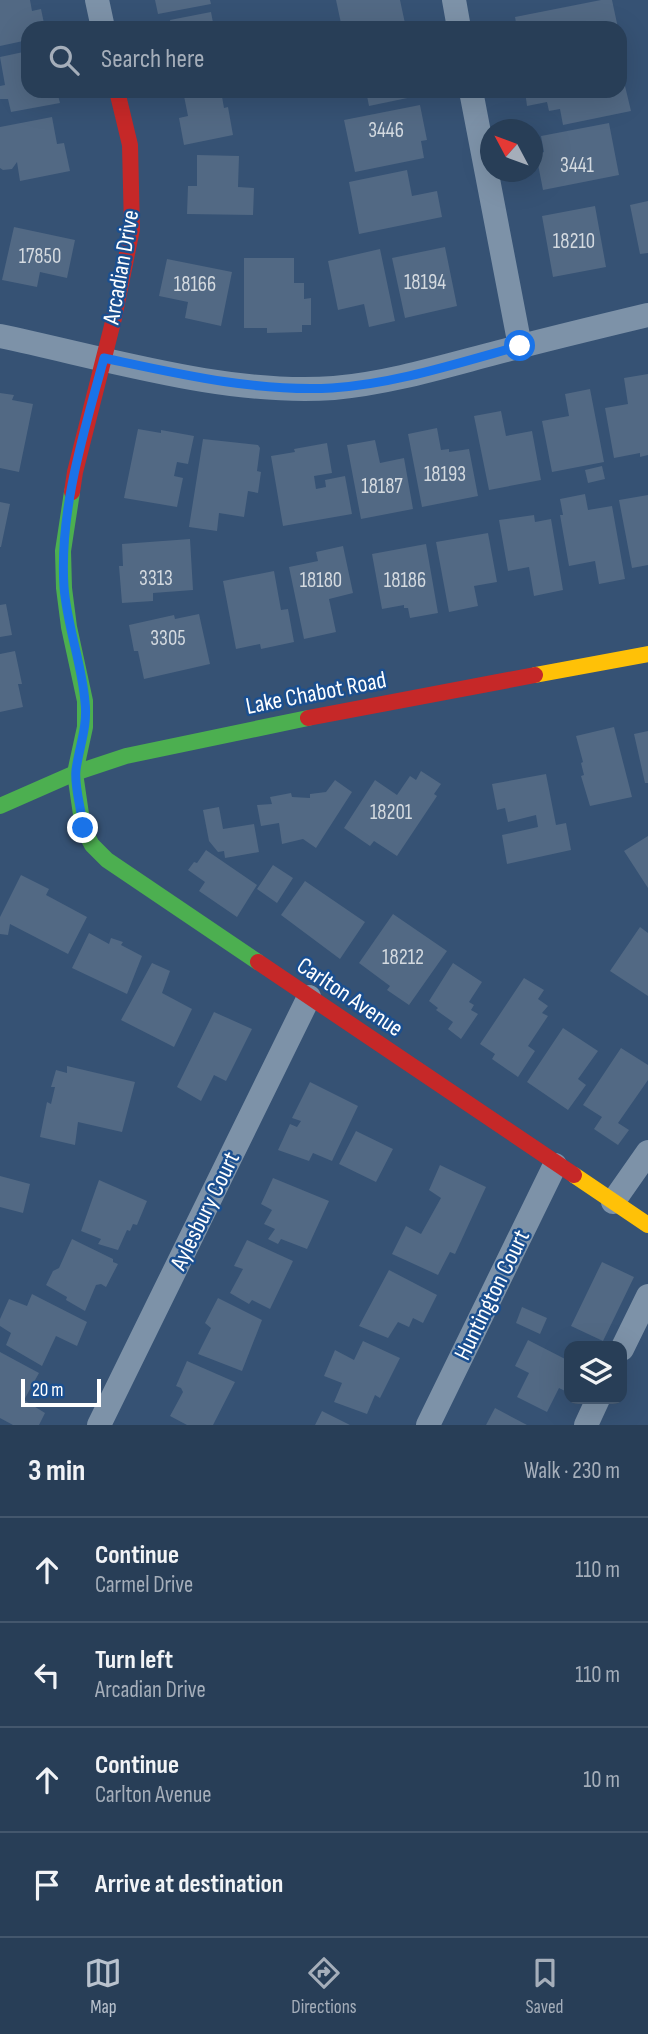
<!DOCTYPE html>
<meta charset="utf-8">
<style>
body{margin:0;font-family:"Sofia Sans Condensed",sans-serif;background:#344961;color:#f1f3f6}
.controls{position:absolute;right:21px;bottom:21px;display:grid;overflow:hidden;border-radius:14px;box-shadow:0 7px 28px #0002}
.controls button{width:63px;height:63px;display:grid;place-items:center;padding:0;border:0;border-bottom:2px solid #44576d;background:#283e57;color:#f1f3f6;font:35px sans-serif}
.compass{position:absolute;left:480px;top:119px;width:63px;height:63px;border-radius:50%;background:#283e57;box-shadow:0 7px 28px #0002;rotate:311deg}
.scale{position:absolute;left:21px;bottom:18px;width:80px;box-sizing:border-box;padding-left:7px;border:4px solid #fff;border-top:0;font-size:19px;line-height:24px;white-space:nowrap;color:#fff;-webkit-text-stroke:5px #1b4f8f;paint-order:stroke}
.stop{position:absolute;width:21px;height:21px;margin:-16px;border:5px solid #1a73e8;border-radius:50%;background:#fff}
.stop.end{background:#1a73e8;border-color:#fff;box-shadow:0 2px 7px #0008}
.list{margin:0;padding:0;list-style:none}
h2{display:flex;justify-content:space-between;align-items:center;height:91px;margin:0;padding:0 28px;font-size:30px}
h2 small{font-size:23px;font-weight:400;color:#a5aeba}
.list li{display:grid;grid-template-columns:46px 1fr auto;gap:21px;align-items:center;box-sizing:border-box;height:105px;padding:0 28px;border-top:2px solid #44576d}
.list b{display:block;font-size:26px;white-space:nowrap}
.list p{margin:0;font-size:23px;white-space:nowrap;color:#a5aeba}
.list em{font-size:23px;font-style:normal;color:#a5aeba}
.icon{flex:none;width:38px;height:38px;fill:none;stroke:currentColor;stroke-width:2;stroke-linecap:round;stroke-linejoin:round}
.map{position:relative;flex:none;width:648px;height:1425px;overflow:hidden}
.search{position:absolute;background:#283e57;box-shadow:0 7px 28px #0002;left:21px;right:21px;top:21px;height:77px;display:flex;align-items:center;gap:18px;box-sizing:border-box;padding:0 24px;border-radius:21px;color:#a5aeba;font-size:26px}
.sheet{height:511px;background:#283e57}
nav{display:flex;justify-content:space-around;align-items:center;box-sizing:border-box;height:98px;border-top:2px solid #44576d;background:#283e57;font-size:19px;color:#a5aeba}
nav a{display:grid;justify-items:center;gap:4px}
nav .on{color:#b9c2ce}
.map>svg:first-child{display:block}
</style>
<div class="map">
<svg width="648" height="1425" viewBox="0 0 648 1425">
<rect width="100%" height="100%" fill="#365274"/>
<!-- building -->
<path fill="#526984" d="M 0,0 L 30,0 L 32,11 L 41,9 L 45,28 L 28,28 L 28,40 L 0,46 Z
M 155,0 L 210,0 L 211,4 L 158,14 Z
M 336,0 L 400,0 L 406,28 L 342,28 Z
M 601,0 L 612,0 L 618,28 L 517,28 L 515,17 Z
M 211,12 L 214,28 L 172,28 L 170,20 Z
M 28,51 L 28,91 L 57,91 L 60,103 L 11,112 L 8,99 L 0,99 L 0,86 L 5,85 L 0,57 Z
M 620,65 L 631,111 L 563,125 L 560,109 L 549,111 L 547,102 L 527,106 L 525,91 L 620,91 Z
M 183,91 L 221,91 L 224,108 L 228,107 L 233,135 L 184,145 L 179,118 L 188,116 Z
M 366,91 L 416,91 L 417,96 L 369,106 Z
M 420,105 L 427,140 L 421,141 L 424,158 L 355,172 L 344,120 Z
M 52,117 L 57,144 L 64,143 L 70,171 L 20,181 L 17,162 L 12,169 L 3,170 L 0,168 L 0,127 Z
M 609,123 L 619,175 L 543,190 L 536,154 L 544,152 L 541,136 Z
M 197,155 L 239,156 L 238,187 L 254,188 L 253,215 L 187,214 L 188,186 L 197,186 Z
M 407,170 L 412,196 L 437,191 L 442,217 L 359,234 L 349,182 Z
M 648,201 L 648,253 L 640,254 L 630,205 Z
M 595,206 L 606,267 L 553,277 L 542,216 Z
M 14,227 L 75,240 L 67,278 L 40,272 L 37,287 L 2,280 Z
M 445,247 L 457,306 L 405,318 L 392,258 Z
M 380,249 L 395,321 L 369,327 L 364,304 L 338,310 L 328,261 Z
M 244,258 L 294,258 L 294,283 L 304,283 L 304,299 L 311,298 L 311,325 L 302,325 L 302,332 L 267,333 L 267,328 L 244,328 Z
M 167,259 L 232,272 L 221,326 L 185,318 L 188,302 L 159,296 Z
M 648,374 L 648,455 L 640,457 L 640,453 L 614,458 L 605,408 L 628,404 L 624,378 Z
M 590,389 L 604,462 L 552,472 L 542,421 L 569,416 L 565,394 Z
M 0,393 L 14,395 L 12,400 L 33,404 L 19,472 L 0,468 Z
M 501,411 L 506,436 L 532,431 L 541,480 L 489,490 L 474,416 Z
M 437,428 L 441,450 L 449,449 L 449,452 L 469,449 L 478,496 L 422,507 L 408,434 Z
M 138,429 L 161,433 L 161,430 L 194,436 L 188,464 L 177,462 L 174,476 L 183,478 L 177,507 L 124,498 Z
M 203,439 L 258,445 L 260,448 L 257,471 L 261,472 L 258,493 L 248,491 L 244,517 L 219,513 L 217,531 L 189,527 Z
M 375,440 L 380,463 L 404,458 L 413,509 L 361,519 L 347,445 Z
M 327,443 L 332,473 L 314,476 L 316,489 L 326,487 L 325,480 L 345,476 L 352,514 L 283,526 L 271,456 L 295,452 L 294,449 Z
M 602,466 L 605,479 L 588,483 L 585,470 Z
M 585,494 L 588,510 L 612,506 L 625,579 L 599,584 L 595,561 L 569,566 L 560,515 L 563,515 L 560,499 Z
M 648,495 L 648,565 L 632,568 L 619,500 Z
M 0,502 L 10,504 L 1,547 L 0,547 Z
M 534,515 L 535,522 L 551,519 L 563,590 L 534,596 L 529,567 L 508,571 L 499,520 Z
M 488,533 L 497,582 L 474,586 L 478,606 L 449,612 L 436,542 Z
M 190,539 L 193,590 L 153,593 L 153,601 L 122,603 L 119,566 L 123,566 L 122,544 Z
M 426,544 L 438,613 L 410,618 L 408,608 L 404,608 L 404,605 L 382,609 L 372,554 Z
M 343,546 L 353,593 L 329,599 L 336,632 L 304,639 L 289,567 L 318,561 L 316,552 Z
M 274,571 L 281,610 L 288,609 L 294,642 L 261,649 L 260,644 L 236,649 L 223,581 Z
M 6,604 L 12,635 L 0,637 L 0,605 Z
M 199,614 L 210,664 L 144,679 L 138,651 L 134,651 L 129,625 L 174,615 L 175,619 Z
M 15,651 L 22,684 L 18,684 L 23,707 L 0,712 L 0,654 Z
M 614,727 L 632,797 L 590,806 L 581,776 L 584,775 L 581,763 L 583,762 L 576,736 Z
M 648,731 L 648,783 L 645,783 L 634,734 Z
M 421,771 L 441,784 L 434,794 L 437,796 L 397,856 L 374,841 L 370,846 L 344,828 L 375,780 L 397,795 L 410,776 L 416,780 Z
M 546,774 L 556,825 L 566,823 L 571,850 L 507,864 L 502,835 L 538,827 L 536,815 L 508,822 L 505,808 L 497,810 L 492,784 Z
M 335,780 L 352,792 L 316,848 L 303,839 L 282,844 L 279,823 L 261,826 L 257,805 L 272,804 L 270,797 L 291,793 L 292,797 L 310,798 L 310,794 L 326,792 Z
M 219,807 L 223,829 L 254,824 L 259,852 L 225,858 L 224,851 L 218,852 L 209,841 L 203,810 Z
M 648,836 L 648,888 L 624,851 Z
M 206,850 L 257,885 L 237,917 L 199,891 L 205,882 L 188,870 L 194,862 L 197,863 Z
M 273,865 L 293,878 L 277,903 L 257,889 Z
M 21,875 L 49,889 L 46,895 L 87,917 L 68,954 L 10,924 L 8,935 L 0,934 L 0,917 Z
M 305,881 L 365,922 L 340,959 L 281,915 Z
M 393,914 L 447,951 L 409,1005 L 387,990 L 390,986 L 359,963 Z
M 640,927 L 648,933 L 648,996 L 610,971 Z
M 89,933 L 109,944 L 111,938 L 123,942 L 121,945 L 142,956 L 127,994 L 72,968 Z
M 152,963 L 170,971 L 162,993 L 192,1009 L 174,1047 L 121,1020 Z
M 453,963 L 482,982 L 469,1002 L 474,1005 L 471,1010 L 478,1014 L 461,1039 L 448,1029 L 453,1022 L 436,1010 L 438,1008 L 429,1001 Z
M 524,978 L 544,990 L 538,999 L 548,1006 L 542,1013 L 548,1016 L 528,1046 L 535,1051 L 518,1077 L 492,1059 L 495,1054 L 480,1044 Z
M 214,1012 L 252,1029 L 226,1081 L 214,1075 L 201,1101 L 177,1087 Z
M 563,1028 L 598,1051 L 578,1079 L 586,1085 L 568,1110 L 527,1082 Z
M 621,1048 L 648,1065 L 648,1080 L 618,1123 L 629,1130 L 618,1145 L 594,1129 L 602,1117 L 583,1105 Z
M 67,1066 L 135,1082 L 122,1132 L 78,1122 L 75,1145 L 40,1137 L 47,1102 L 51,1104 L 55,1087 L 51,1087 L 56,1070 L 67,1073 Z
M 310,1082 L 358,1106 L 332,1161 L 313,1153 L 309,1161 L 278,1150 L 290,1124 L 297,1127 L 301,1121 L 292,1118 Z
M 356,1131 L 393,1149 L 376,1182 L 339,1164 Z
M 440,1165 L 486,1187 L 455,1254 L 450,1252 L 438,1275 L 392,1254 L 406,1226 L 421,1234 L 441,1198 L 429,1190 Z
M 0,1176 L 30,1184 L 23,1213 L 0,1207 Z
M 273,1178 L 329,1201 L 307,1249 L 281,1239 L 278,1244 L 268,1239 L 275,1229 L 264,1224 L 272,1210 L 261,1204 Z
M 99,1180 L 147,1201 L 137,1225 L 133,1224 L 130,1231 L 127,1230 L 118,1250 L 98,1244 L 101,1239 L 81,1231 Z
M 72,1239 L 113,1259 L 113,1262 L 118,1264 L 106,1287 L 101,1284 L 96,1285 L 85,1311 L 66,1300 L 67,1297 L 46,1285 L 53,1271 L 59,1268 Z
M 247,1240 L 293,1261 L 270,1309 L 252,1300 L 249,1304 L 230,1293 L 243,1269 L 234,1266 Z
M 602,1262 L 634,1277 L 603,1341 L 571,1326 Z
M 389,1270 L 437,1295 L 423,1323 L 413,1318 L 409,1327 L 398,1322 L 388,1338 L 359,1326 Z
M 32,1294 L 87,1322 L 77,1346 L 56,1336 L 42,1366 L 6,1345 L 11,1333 L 0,1326 L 0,1319 L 9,1299 L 27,1306 Z
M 218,1298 L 262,1320 L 242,1371 L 198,1354 L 211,1328 L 205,1323 Z
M 522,1307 L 547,1318 L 540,1334 L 516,1323 Z
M 528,1340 L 569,1361 L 569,1393 L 559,1388 L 547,1412 L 517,1397 L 529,1373 L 515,1366 Z
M 363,1341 L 400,1358 L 380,1398 L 375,1395 L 367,1414 L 334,1402 L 342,1383 L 324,1376 L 335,1350 L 354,1360 Z
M 0,1352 L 39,1373 L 24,1400 L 45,1413 L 39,1425 L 13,1425 L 0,1418 Z
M 187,1361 L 235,1382 L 213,1425 L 187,1425 L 170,1416 L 183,1392 L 181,1388 L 176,1386 Z
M 495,1408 L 527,1425 L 486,1425 Z
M 322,1411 L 350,1425 L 315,1425 Z"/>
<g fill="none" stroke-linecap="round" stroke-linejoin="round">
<!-- street -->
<path stroke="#7d92a8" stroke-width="24" d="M 97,0 L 103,28
M 454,0 L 459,28
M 471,91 L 520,346
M 0,336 C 105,358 227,396 334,388 C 390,383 445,366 499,352 C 548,339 598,327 648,315
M 613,1202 L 648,1152
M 622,1349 L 648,1296
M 99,1425 L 309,997
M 428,1425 L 555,1165
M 586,1425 L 598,1399"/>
<!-- fast -->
<path stroke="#4caf50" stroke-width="16" d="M 72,492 L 63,551 L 64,588 L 69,627 L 85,701 L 85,727 L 75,773 L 83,828 L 92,845 L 107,860 L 258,962
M 0,806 L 75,773 L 126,756 L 308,718"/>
<!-- slow -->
<path stroke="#ffc107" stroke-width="16" d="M 535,675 L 648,654
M 574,1175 L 648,1225"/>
<!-- jam -->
<path stroke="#c62828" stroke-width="16" d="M 72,492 L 75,472 L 114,318 L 132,229 L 130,145 L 117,91
M 308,718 L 535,675
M 258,962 L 574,1175"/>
</g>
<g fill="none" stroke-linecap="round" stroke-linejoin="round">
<!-- route -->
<path stroke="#1a73e8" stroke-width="9" d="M 83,828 C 82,810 74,788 76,770 C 79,747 88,726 85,702 C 82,664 67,626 64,587 C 59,510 84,432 104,358 C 179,374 255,392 332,388 C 395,384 458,363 520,346"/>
</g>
<g text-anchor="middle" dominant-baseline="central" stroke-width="5" stroke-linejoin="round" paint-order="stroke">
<!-- number labels -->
<g font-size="21" fill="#d4dae0">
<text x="386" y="130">3446</text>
<text x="577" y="165">3441</text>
<text x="574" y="241">18210</text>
<text x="40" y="256">17850</text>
<text x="425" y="282">18194</text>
<text x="195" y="284">18166</text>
<text x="445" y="474">18193</text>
<text x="382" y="486">18187</text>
<text x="156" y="578">3313</text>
<text x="321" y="580">18180</text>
<text x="405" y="580">18186</text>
<text x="168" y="638">3305</text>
<text x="391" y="812">18201</text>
<text x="403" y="957">18212</text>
</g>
<!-- street labels -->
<g font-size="24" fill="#fff" stroke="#1b4f8f">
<text transform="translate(121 267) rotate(-80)">Arcadian Drive</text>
<text transform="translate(316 693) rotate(-11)">Lake Chabot Road</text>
<text transform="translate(350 997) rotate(34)">Carlton Avenue</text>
<text transform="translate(205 1211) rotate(-64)">Aylesbury Court</text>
<text transform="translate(492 1295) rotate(-64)">Huntington Court</text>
</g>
</g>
</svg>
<div class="controls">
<button><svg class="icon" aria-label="layers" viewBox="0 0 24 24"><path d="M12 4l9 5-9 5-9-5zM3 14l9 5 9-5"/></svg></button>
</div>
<svg class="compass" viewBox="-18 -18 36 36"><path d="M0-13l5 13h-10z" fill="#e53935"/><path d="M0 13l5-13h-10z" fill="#a5aeba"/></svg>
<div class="scale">20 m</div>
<div class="stop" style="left:520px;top:346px"></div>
<div class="stop end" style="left:83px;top:828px"></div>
<div class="search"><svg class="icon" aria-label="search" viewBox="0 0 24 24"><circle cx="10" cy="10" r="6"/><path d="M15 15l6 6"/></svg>Search here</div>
</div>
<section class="sheet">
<h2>3 min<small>Walk · 230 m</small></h2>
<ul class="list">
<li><svg class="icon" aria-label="ahead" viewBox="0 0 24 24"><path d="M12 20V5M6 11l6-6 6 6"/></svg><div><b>Continue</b><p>Carmel Drive</p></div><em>110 m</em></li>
<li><svg class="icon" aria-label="left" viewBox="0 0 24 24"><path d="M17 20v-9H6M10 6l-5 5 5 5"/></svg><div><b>Turn left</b><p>Arcadian Drive</p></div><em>110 m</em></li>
<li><svg class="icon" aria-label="ahead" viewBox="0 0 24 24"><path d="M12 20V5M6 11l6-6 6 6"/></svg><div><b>Continue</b><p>Carlton Avenue</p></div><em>10 m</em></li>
<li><svg class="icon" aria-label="arrive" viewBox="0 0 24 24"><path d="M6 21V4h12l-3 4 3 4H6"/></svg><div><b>Arrive at destination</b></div></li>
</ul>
</section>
<nav>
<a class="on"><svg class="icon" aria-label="map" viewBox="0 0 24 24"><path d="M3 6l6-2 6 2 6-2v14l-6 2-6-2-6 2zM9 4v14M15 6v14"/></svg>Map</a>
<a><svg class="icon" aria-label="directions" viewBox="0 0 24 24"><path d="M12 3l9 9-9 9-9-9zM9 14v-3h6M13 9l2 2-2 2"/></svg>Directions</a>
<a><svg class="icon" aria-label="saved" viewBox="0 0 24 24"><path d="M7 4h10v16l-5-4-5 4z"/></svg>Saved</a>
</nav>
